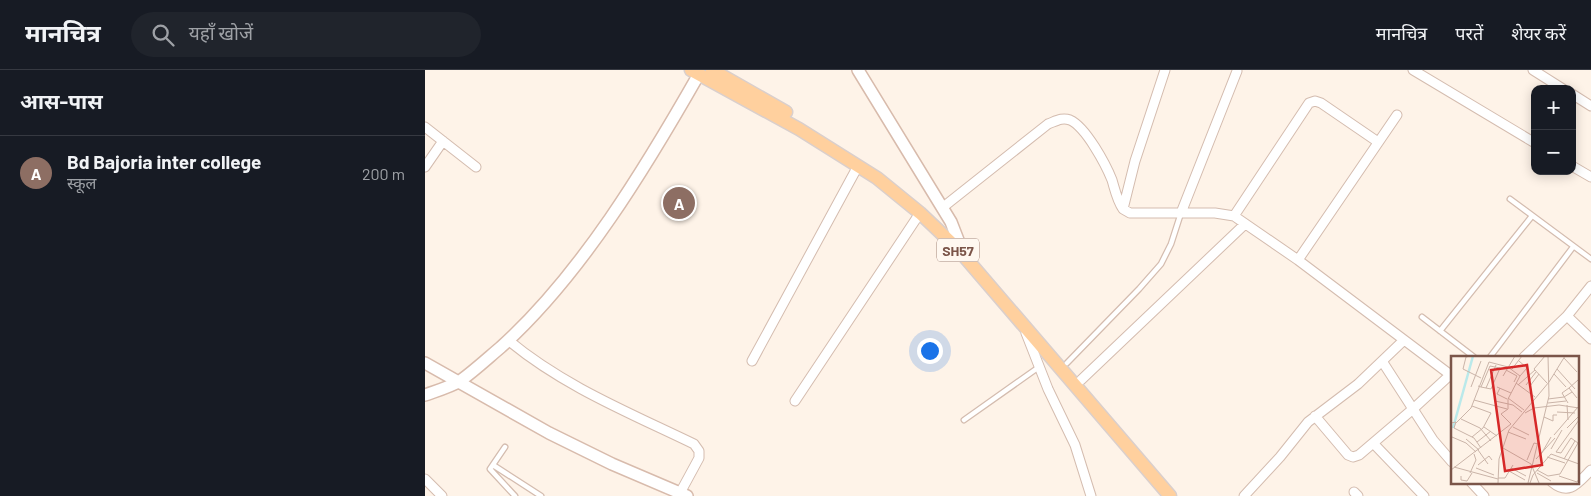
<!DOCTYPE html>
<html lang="hi">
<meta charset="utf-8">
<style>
body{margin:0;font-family:Barlow,"Noto Sans Devanagari",sans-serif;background:#20242c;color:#f1f3f6}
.controls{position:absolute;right:15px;top:15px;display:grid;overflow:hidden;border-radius:10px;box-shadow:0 2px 12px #0003}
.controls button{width:45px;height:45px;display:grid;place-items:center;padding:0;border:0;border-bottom:1px solid #363941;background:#171b24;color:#f1f3f6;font:25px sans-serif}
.you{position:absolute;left:504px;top:280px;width:18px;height:18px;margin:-12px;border:4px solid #fff;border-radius:50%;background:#1a73e8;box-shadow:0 0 0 8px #1a73e833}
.badge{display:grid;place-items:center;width:32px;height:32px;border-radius:50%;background:#db2777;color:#fff;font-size:16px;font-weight:700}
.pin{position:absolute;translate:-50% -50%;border:2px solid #fff;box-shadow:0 1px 5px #0006}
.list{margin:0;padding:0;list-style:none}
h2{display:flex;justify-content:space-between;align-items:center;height:65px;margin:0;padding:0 20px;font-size:21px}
h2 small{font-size:16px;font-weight:400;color:#9ea1a6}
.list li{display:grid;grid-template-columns:32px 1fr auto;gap:15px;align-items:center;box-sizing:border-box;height:75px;padding:0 20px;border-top:1px solid #363941}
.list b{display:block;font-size:19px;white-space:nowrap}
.list p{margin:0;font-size:16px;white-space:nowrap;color:#9ea1a6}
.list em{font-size:16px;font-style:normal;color:#9ea1a6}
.icon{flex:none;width:28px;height:28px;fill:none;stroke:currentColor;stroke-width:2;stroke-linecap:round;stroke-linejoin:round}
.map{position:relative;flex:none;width:1166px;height:426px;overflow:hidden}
header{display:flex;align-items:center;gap:30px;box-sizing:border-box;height:70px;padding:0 25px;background:#171b24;border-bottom:1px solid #363941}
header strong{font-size:24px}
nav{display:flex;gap:28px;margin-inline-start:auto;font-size:18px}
.search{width:350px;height:45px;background:#20242c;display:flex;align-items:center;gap:12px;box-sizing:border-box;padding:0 18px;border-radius:28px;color:#9ea1a6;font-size:19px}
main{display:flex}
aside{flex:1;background:#171b24}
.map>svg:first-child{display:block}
</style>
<header>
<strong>मानचित्र</strong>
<div class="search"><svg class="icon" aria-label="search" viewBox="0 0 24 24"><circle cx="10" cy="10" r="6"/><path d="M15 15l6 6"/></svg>यहाँ खोजें</div>
<nav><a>मानचित्र</a><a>परतें</a><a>शेयर करें</a></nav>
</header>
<main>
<aside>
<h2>आस-पास<small></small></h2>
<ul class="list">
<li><span class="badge" style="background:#8d6e63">A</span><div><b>Bd Bajoria inter college</b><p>स्कूल</p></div><em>200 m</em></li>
</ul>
</aside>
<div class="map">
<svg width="1166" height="426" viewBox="0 0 1166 426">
<rect width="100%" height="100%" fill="#fef3e8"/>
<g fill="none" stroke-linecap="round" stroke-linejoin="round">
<!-- lane casing -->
<g stroke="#d4bcaf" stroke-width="7">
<path id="lane" d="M 1085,129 L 1166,189
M 997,247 L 1049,287
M 1015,261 L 1107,146
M 1065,287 L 1148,177
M 642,293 L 714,219 L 736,194 L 746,174 L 756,143
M 539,350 L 614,297
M 80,377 L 65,399 L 90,426
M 68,395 L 116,426"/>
</g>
<!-- street casing -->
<g stroke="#d4bcaf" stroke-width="11">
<path id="street" d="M 988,0 L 1110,73
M 1108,0 L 1138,19
M 1147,24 L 1166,36
M 0,57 L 51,97
M 1147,96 L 1166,107
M 0,97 L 18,71
M 517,138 L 623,54 C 631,51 637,47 645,50 C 661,57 681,95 687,110 C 690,120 692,130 698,139 L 705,143 L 790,143 L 809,146 L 873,190 L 1027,306
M 698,139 L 710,91 L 740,0
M 756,143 L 812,1
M 809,146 L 884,33 L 890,31 L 896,33 L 953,72
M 873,190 L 972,45
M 1142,246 L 1166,269
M 601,263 L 623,319 L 650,375 L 666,426
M 83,270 C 138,316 205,343 269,374 L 274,381 L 274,388 L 255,423
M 1099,287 L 1142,246 L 1166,216
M 327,291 L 433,96
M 957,291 L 1008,370 L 1027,392
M 656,310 L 820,154
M 370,331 L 495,143
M 890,346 L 923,385 L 928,387 L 934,385 L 988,339 L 1025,305
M 948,373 L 999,426
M 0,409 L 17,426
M 1046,412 L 1059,426
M 1127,412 C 1144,426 1152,414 1166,400
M 929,422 L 933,426
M 819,426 L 855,387 L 883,352 L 933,314 L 979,270"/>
</g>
<!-- secondary casing -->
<g stroke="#d8bbac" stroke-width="14">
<path id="secondary" d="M 433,0 L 526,152 L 533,170 L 533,179
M 0,293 L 124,363 L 187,394 L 262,426
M 0,325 C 11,321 25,317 35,311 C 49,301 63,288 76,277 C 156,205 221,97 274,4"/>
</g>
<!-- primary casing -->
<g stroke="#dacfcc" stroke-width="15">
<path id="primary" d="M 266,0 L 374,59 L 452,108 L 495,143 L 533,179 L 745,426
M 287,0 L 361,42"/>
</g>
<!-- lane -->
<use href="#lane" stroke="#fff" stroke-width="4.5"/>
<!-- street -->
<use href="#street" stroke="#fff" stroke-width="9"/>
<!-- secondary -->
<use href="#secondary" stroke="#fff" stroke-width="11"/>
<!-- primary -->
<use href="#primary" stroke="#ffd09e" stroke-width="12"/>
</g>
<g text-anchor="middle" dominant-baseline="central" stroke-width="4.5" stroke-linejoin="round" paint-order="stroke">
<!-- shield labels -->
<rect fill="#fff8f0" stroke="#a3867b" stroke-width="1" x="512" y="168.5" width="42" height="23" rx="4"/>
<g font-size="14" font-weight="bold" fill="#7b5549">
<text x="533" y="180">SH57</text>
</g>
</g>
<!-- overview -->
<g transform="translate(1026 286)">
<rect width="128" height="128" fill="#fef3e8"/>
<path fill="none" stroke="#bae9ea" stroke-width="2.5" d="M 2,72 L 22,0"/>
<path fill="none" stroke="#cab4a8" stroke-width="1" d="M 19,0 L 15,1 L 12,13 L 30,22M 94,0 L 83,13 L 96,27M 113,2 L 126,16M 68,5 L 76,12 L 69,20M 61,13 L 71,0M 106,13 L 124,33M 55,14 L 66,20 L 63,26M 103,18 L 115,31M 52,20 L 64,0M 65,27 L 84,41M 67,29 L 84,14M 75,29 L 85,16M 27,30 L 30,31 L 40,33 L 49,12 L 39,10 L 30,31M 79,30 L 88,18M 20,31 L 30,5M 46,31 L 60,37M 35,32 L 45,9M 49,32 L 46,38 L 56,43M 57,42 L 73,54M 126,42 L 118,32 L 127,24M 97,43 L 113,41 L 121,36M 23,44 L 56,53M 44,45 L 62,49 L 71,56M 97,47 L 115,45M 117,47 L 111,37 L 118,32M 116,49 L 117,64M 106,56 L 124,57M 74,57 L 83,52 L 108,49 L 128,52M 93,61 L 102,65 L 102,59 L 106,59M 10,63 L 29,72 L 40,85M 0,67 L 5,66 L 3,72 L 23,82 L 30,92M 5,67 L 20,52 L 38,6 L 57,11 L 69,20 L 57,43 L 57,53 L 50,58 L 60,68M 33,71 L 46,80M 62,71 L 78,79M 116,72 L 128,60M 57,76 L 75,83M 103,79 L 127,51M 1,81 L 15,87 L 25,96M 21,81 L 32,72 L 40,57 L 21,50M 15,83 L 28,94M 26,86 L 40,75M 52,92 L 80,108 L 88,127M 100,93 L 111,74M 27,94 L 37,108M 89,100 L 100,81M 96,101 L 114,107M 85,103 L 104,82M 113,103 L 124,85M 76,104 L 83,87 L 87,88M 27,109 L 38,100 L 41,104M 3,111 L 47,123M 25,112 L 43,119M 60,112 L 75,120M 0,114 L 60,68M 86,114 L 97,120 L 109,118 L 127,87 L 120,82 L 110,97 L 105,96 L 128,64M 58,115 L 74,124M 19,117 L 25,104 L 23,98M 86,117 L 100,125M 10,120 L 10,124 L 16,125 L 21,117M 108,120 L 126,126 L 128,123M 47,122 L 54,122 L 62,109M 47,127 L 48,103 L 58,74 L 98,26 L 114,0M 77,127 L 98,40 L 97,0M 79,127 L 82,119 L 100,98 L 128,108"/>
<path fill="#d62828" fill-opacity="0.15" stroke="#d62828" stroke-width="2.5" d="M 76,9 L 91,109 L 54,115 L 40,14 Z"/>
<rect width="128" height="128" fill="none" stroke="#7b5549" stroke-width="2.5"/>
</g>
</svg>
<div class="controls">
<button>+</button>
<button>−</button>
</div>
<div class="you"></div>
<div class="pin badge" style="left:254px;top:133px;background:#8d6e63">A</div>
</div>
</main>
